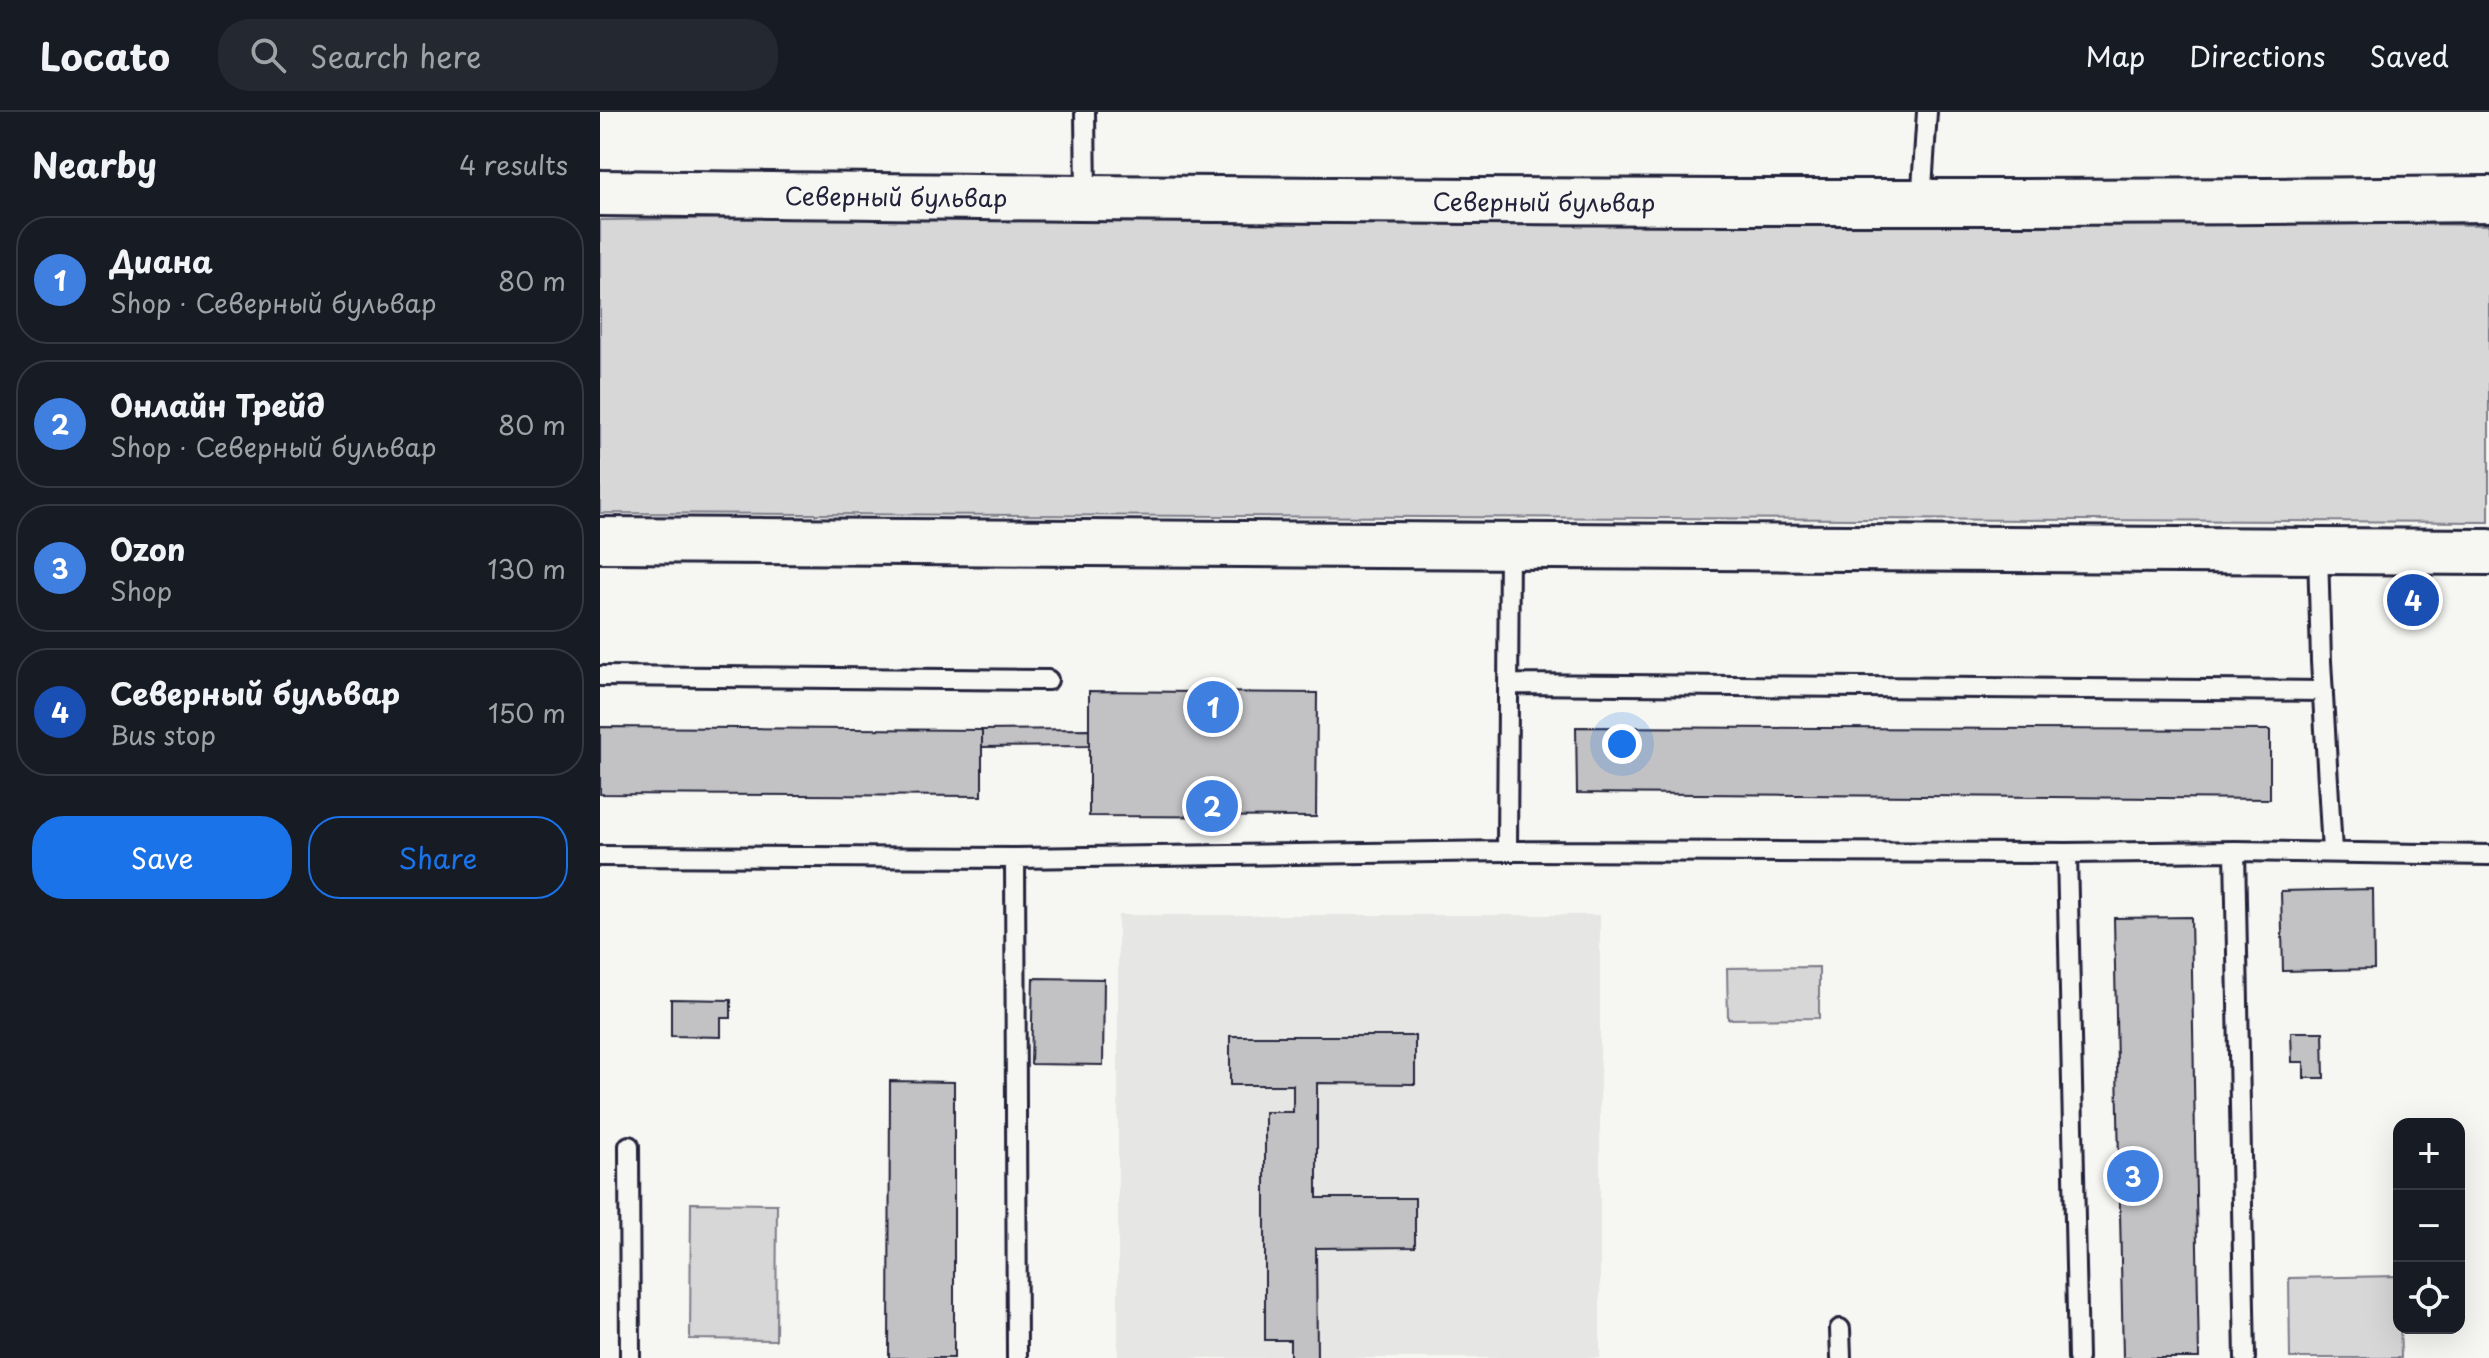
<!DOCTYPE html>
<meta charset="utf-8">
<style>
body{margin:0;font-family:"Playpen Sans",sans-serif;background:#242831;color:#f1f3f6}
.controls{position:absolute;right:24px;bottom:24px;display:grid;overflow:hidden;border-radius:16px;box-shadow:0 8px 32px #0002}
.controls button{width:72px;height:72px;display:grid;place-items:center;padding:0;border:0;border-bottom:2px solid #363941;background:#171b24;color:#f1f3f6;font:40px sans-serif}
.you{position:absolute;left:1022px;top:632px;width:28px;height:28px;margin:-20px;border:6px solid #fff;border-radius:50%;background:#1a73e8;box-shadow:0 0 0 12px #1a73e833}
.badge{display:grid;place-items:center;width:52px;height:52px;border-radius:50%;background:#1a73e8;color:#fff;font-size:26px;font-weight:700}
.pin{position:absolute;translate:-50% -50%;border:4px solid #fff;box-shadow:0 2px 8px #0006}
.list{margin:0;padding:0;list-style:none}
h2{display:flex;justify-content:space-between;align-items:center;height:104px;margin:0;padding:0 32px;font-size:34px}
h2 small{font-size:26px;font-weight:400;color:#9ea1a6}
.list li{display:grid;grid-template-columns:52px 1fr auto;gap:24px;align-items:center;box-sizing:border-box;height:128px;margin:0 16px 16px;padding:0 16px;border:2px solid #363941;border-radius:32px}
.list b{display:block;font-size:30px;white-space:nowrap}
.list p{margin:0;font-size:26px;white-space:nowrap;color:#9ea1a6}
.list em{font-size:26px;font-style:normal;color:#9ea1a6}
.actions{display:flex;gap:16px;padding:24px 32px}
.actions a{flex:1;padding:18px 0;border:2px solid #1a73e8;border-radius:32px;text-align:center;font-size:28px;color:#1a73e8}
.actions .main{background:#1a73e8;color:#fff}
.icon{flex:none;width:44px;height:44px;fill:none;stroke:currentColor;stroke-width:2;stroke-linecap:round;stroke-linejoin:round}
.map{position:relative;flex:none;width:1889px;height:1246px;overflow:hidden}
header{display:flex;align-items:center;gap:48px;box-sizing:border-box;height:112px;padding:0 40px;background:#171b24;border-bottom:2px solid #363941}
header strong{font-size:38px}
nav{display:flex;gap:44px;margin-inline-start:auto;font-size:28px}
.search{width:560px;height:72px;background:#242831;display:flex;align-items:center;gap:20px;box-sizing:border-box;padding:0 28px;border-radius:32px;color:#9ea1a6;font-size:30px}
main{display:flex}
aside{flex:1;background:#171b24}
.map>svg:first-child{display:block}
</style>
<header>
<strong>Locato</strong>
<div class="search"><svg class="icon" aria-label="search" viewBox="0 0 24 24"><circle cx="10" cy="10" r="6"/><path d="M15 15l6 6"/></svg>Search here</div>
<nav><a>Map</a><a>Directions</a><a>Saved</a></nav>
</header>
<main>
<aside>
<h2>Nearby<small>4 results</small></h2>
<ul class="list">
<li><span class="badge" style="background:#3f7fe0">1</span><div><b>Диана</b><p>Shop · Северный бульвар</p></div><em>80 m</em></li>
<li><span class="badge" style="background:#3f7fe0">2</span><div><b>Онлайн Трейд</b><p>Shop · Северный бульвар</p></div><em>80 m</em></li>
<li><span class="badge" style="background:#3f7fe0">3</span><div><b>Ozon</b><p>Shop</p></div><em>130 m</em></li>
<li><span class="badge" style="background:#1a4fb4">4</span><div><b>Северный бульвар</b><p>Bus stop</p></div><em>150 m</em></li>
</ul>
<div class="actions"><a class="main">Save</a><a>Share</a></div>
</aside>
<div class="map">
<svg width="1889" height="1246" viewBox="0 0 1889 1246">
<rect width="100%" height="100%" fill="#f6f6f2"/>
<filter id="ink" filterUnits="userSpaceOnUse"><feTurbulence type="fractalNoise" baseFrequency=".0125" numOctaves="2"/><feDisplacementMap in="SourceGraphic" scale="16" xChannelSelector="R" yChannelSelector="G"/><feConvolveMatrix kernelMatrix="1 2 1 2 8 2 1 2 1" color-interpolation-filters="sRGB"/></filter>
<g filter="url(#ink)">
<!-- built -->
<path fill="#e6e6e4" d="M 518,803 L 1000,803 L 1000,1246 L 518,1246 Z"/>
<!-- green -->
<path fill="#d7d7d7" stroke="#7c7c89" stroke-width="2" d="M 783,99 L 1889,113 L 1889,410 L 0,401 L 0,108 Z
M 1219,855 L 1219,906 L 1128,907 L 1127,856 Z
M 91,1091 L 177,1092 L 176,1228 L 90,1227 Z
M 1799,1164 L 1801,1246 L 1690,1246 L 1689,1166 Z"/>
<!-- building -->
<path fill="#c2c2c4" stroke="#22223b" stroke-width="2" d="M 489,579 L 717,581 L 716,705 L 489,704 Z
M 0,615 L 382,618 L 382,684 L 0,682 Z
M 976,615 L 1670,618 L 1670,687 L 977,681 Z
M 489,617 L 489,634 L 382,635 L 382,618 Z
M 1773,777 L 1774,857 L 1683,859 L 1681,779 Z
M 1591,805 L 1599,1246 L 1523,1246 L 1514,806 Z
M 433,866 L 504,867 L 503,953 L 431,952 Z
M 71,887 L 131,888 L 131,906 L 121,906 L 121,925 L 71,924 Z
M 1691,920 L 1723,920 L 1724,966 L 1704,966 L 1704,950 L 1692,950 Z
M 630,924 L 815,924 L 815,972 L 717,971 L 717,1086 L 815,1086 L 815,1135 L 716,1136 L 717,1246 L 690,1246 L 690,1228 L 665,1228 L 665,1000 L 693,1000 L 693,973 L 630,973 Z
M 290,969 L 354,970 L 354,1246 L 289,1246 Z"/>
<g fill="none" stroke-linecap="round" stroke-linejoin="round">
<!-- lane casing -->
<g stroke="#22223b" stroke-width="24">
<path id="lane" d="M 485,0 L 486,85
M 1321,91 L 1327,0
M 1718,439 L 1721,549 L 1732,739
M 0,564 L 448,568
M 909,572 L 1723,579
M 907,739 L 909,434
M 1635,739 L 1889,743
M 1467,741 L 1478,1246
M 0,744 L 415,746 L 907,739 L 1467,741 L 1635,739 L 1645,1246
M 415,746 L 417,1246
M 29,1034 L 30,1246
M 1240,1217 L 1241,1246"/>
</g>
<!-- secondary casing -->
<g stroke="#22223b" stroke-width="50">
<g id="secondary">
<path id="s1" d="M 0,81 C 630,88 1259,94 1889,87"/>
<path d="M 0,428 L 1889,440"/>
</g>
</g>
<!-- lane -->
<use href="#lane" stroke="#f6f6f2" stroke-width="18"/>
<!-- secondary -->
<use href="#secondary" stroke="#f6f6f2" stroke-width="44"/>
</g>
</g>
<g text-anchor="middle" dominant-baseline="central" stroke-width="6" stroke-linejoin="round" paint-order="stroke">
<!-- street labels -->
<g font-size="24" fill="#22223b" stroke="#f6f6f2">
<text stroke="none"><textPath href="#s1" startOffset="296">Северный бульвар</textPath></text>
<text stroke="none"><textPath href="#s1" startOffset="944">Северный бульвар</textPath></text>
</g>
</g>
</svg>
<div class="controls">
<button>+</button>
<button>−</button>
<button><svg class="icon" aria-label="locate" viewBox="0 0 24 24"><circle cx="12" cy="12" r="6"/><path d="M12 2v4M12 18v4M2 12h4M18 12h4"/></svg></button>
</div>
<div class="you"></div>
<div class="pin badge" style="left:613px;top:595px;background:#3f7fe0">1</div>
<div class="pin badge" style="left:612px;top:694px;background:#3f7fe0">2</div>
<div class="pin badge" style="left:1533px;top:1064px;background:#3f7fe0">3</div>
<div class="pin badge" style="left:1813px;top:488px;background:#1a4fb4">4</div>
</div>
</main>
